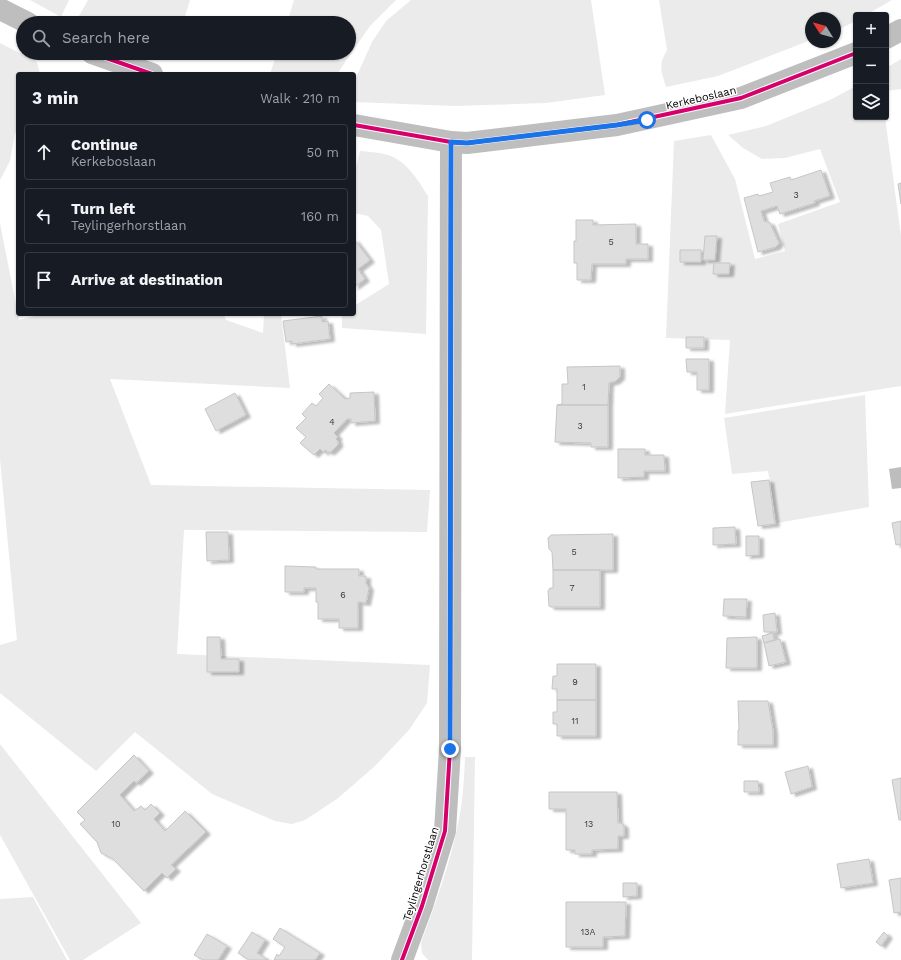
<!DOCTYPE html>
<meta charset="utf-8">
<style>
body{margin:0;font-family:"Work Sans",sans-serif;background:#242831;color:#f1f3f6}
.controls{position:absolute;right:12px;top:12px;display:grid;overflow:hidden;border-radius:4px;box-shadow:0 1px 3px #0004}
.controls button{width:36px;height:36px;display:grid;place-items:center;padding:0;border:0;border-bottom:1px solid #363941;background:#171b24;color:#f1f3f6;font:20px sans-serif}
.compass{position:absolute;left:805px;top:12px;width:36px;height:36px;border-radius:50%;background:#171b24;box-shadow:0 1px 3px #0004;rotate:307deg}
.stop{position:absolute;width:12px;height:12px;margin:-9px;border:3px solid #1a73e8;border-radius:50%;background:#fff}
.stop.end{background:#1a73e8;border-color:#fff;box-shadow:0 1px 4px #0008}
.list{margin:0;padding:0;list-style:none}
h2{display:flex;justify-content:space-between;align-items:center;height:52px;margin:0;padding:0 16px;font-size:17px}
h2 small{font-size:13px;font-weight:400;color:#9ea1a6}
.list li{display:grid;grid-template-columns:26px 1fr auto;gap:12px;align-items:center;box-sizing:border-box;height:56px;margin:0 8px 8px;padding:0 8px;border:1px solid #363941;border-radius:4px}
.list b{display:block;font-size:15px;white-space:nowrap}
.list p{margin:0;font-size:13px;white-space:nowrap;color:#9ea1a6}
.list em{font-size:13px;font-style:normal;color:#9ea1a6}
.icon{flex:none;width:22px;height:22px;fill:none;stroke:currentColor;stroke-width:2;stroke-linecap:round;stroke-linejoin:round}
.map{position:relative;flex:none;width:901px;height:960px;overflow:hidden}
.search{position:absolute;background:#171b24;box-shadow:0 1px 3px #0004;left:16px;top:16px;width:340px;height:44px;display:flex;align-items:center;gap:10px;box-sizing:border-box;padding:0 14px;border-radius:22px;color:#9ea1a6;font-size:15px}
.panel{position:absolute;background:#171b24;box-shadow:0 1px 3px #0004;left:16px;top:72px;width:340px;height:244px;border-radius:4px}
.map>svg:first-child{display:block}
</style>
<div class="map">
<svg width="901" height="960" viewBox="0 0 901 960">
<defs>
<filter id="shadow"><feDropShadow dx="4.5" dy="2.5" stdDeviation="1" flood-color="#0004"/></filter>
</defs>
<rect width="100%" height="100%" fill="#fff"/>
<!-- green -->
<path fill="#ebebeb" d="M 30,0 L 69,0 L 61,17 Z
M 88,0 L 190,0 L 183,23 L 75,23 Z
M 294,0 L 396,0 L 370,26 L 337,74 L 270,74 L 277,53 L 349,53 L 349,23 L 287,23 Z
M 411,0 L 591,0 L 605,95 L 546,103 L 455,106 L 354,102 L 354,82 L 372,42 L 386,21 Z
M 659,0 L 892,0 L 866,15 L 856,15 L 856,21 L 835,31 L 835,18 L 811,18 L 811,40 L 718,76 L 666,87 C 661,70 658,66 667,50 Z
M 0,43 L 37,62 L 40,74 L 18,74 L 18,130 L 15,133 L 10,161 L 0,180 Z
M 901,59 L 901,89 L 886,91 L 886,68 Z
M 856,86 L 856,117 L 885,117 L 901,236 L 901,386 L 725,414 L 730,340 L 666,338 L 674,141 L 711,135 L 735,179 L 755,259 L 785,251 L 778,224 L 840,202 L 820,149 L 785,158 L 762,159 L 743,148 L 728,135 L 766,126 L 830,100 Z
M 360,151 C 368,152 376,152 384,154 C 405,158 418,180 428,196 L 426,334 L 342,328 L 342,314 L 354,314 L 354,306 L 389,284 L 381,230 L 368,216 L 354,213 L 354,175 Z
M 0,223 L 19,320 L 43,314 L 224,314 L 226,320 L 263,333 L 264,314 L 281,314 L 290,388 L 110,379 L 151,485 L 430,490 L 427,532 L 184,530 L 177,654 L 430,665 L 427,703 L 409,730 L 375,766 L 337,799 L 305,820 L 292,824 L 275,821 L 212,794 L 135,732 L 96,771 L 0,693 L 0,645 L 17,640 L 0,459 Z
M 865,395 L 869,507 L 777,523 L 768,471 L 732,474 L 724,418 Z
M 0,744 L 141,923 L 83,960 L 70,960 L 0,835 Z
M 465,757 L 475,757 L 472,960 L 428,960 L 422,953 L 421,943 C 435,904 450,864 458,824 C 463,802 464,779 465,757 Z
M 33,897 L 67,960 L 0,960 L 0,899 Z"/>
<!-- water -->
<path fill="#bdbdbd" d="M 901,467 L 901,488 L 892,489 L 889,469 Z"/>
<!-- building -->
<path fill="#dedede" stroke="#c6c6c6" filter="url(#shadow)" d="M 821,170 L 830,196 L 814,201 L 815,203 L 780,214 L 777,206 L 761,211 L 764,221 L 770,223 L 779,243 L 776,247 L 758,252 L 744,198 L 758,194 L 759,196 L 773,192 L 770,183 L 790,177 L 791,180 Z
M 901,183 L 901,204 L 898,184 Z
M 576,220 L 593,220 L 593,225 L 636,224 L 636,244 L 648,244 L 648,259 L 626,259 L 626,264 L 592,264 L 591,280 L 577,280 L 577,263 L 574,263 L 574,241 L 576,241 Z
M 705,236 L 717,236 L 715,260 L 703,260 Z
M 354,239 L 370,260 L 358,269 L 365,279 L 354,287 Z
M 680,250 L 701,250 L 701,262 L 680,262 Z
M 714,263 L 730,263 L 729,274 L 713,274 Z
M 322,316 L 322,322 L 328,321 L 330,339 L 292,344 L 292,341 L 286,342 L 283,321 Z
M 686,337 L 704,337 L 704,348 L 686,348 Z
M 686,359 L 709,359 L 709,390 L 697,390 L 697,372 L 687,372 Z
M 620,366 L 620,377 L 616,381 L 609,383 L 608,405 L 557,405 L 562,404 L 562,384 L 568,384 L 567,367 Z
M 329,384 L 345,399 L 350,398 L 350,393 L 374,392 L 375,421 L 351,423 L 351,419 L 347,419 L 334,433 L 338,437 L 336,439 L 338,441 L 338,445 L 331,452 L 328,452 L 325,450 L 324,453 L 320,449 L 314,455 L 300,443 L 306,437 L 296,428 L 306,418 L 302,414 L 312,403 L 316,406 L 323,398 L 319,394 Z
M 235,393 L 246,415 L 216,431 L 205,409 Z
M 557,405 L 608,405 L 608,447 L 591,447 L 591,443 L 555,442 Z
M 618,449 L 645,449 L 645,455 L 664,455 L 665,471 L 644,471 L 644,477 L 618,478 Z
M 769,480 L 775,524 L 758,526 L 751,482 Z
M 901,521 L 901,544 L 896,545 L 892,523 Z
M 735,527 L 736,544 L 713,545 L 713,528 Z
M 206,532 L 228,532 L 229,560 L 207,561 Z
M 613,534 L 613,570 L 553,570 L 552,552 L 549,549 L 548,538 L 551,535 Z
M 746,536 L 759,536 L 759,555 L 746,556 Z
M 285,566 L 316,567 L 316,569 L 359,569 L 359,576 L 366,576 L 366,583 L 369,588 L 366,603 L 358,602 L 358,628 L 339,628 L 339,619 L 318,619 L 318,602 L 316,602 L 316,588 L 304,588 L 304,592 L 285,592 Z
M 553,570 L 600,570 L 600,607 L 551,607 L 549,606 L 548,591 L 550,588 L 553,588 Z
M 724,599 L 747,599 L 746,617 L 723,616 Z
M 775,613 L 777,632 L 764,632 L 763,615 Z
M 773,633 L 774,640 L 764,643 L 762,636 Z
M 207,637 L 220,637 L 221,659 L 239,659 L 239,672 L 207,672 Z
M 757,637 L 757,668 L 726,668 L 727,638 Z
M 780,639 L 786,662 L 769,666 L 764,643 Z
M 557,664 L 596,664 L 596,700 L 557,700 L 557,689 L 552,689 L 553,676 L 557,676 Z
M 557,700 L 596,700 L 596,736 L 557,736 L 557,724 L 553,724 L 553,712 L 557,712 Z
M 738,701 L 768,701 L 773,731 L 773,745 L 738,745 L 738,730 L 739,730 Z
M 134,755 L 149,771 L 136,783 L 134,781 L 120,795 L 134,811 L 141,806 L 145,810 L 151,804 L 160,813 L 154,819 L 165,831 L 185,811 L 206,832 L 171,865 L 176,869 L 167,878 L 162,873 L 144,891 L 113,859 L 101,853 L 97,842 L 80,824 L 85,820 L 77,812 Z
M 808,766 L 812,787 L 791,794 L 785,772 Z
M 901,778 L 901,820 L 899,820 L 892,780 Z
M 744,781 L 758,781 L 759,792 L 744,792 Z
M 549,792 L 617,792 L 618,823 L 621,823 L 624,826 L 624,836 L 618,836 L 618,849 L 592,850 L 592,854 L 575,854 L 575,850 L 566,850 L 566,809 L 549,809 Z
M 869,859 L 873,883 L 841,888 L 837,864 Z
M 901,878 L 901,912 L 894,913 L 889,880 Z
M 623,883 L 637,883 L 637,896 L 623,897 Z
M 566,902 L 626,902 L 625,936 L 603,937 L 603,947 L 566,947 Z
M 280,928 L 320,953 L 315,960 L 274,960 L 277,954 L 279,956 L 285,947 L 273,939 Z
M 252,932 L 265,940 L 257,953 L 268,960 L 249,960 L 238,953 Z
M 884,932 L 888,936 L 881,946 L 876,942 Z
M 207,934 L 227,946 L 218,960 L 203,960 L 194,955 Z"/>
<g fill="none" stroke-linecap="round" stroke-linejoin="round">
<!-- minor -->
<path stroke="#bebebe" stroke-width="22" d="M 0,9 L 28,23
M 886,38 L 901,30
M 92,53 L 152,74
M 354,125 L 451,142 L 467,143 L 617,125 L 741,98 L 856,53
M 402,960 L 422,906 L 445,831 L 450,749 L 451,142"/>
<!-- cycleway casing -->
<g stroke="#fff" stroke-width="6">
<path id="cycleway" d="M 92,53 L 152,74
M 354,125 L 451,142 L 467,143 L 617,125 L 741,98 L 856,53
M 402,960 L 422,906 L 445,831 L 450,749 L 451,142"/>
</g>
<!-- cycleway -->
<use href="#cycleway" stroke="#d6006c" stroke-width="4"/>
</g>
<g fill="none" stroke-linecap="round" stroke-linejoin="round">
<!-- route -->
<path stroke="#1a73e8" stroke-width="5" d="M 450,749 L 451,142 L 467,143 L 617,125 L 647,120"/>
</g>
<g text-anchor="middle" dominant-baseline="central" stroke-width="3" stroke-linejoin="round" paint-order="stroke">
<!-- number labels -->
<g font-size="9" fill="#383838">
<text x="796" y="195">3</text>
<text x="611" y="242">5</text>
<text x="584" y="387">1</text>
<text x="332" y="422">4</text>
<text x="580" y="426">3</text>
<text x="574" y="552">5</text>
<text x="572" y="588">7</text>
<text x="343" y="595">6</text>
<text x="575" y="682">9</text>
<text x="575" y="721">11</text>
<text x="116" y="824">10</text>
<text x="589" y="824">13</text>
<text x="588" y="932">13A</text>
</g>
<!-- street labels -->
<g font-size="11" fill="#000" stroke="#fff">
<text transform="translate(701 98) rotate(-13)">Kerkeboslaan</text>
<text transform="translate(421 874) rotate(-73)">Teylingerhorstlaan</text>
</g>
</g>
</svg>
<div class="controls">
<button>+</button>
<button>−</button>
<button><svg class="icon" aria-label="layers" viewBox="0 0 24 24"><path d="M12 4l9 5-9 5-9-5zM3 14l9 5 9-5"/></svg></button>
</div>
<svg class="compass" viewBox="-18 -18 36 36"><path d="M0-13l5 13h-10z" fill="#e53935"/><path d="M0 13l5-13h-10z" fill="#9ea1a6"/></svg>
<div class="stop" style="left:647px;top:120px"></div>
<div class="stop end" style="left:450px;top:749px"></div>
<div class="search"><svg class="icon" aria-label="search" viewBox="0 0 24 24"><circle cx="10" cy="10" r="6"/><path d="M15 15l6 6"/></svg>Search here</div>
<section class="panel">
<h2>3 min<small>Walk · 210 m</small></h2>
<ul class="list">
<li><svg class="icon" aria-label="ahead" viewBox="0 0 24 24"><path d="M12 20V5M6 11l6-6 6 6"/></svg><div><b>Continue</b><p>Kerkeboslaan</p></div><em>50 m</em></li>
<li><svg class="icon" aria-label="left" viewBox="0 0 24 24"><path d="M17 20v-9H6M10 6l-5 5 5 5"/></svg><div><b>Turn left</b><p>Teylingerhorstlaan</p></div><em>160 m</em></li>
<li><svg class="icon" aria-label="arrive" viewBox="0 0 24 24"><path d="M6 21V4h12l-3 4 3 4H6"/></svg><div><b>Arrive at destination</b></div></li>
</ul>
</section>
</div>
